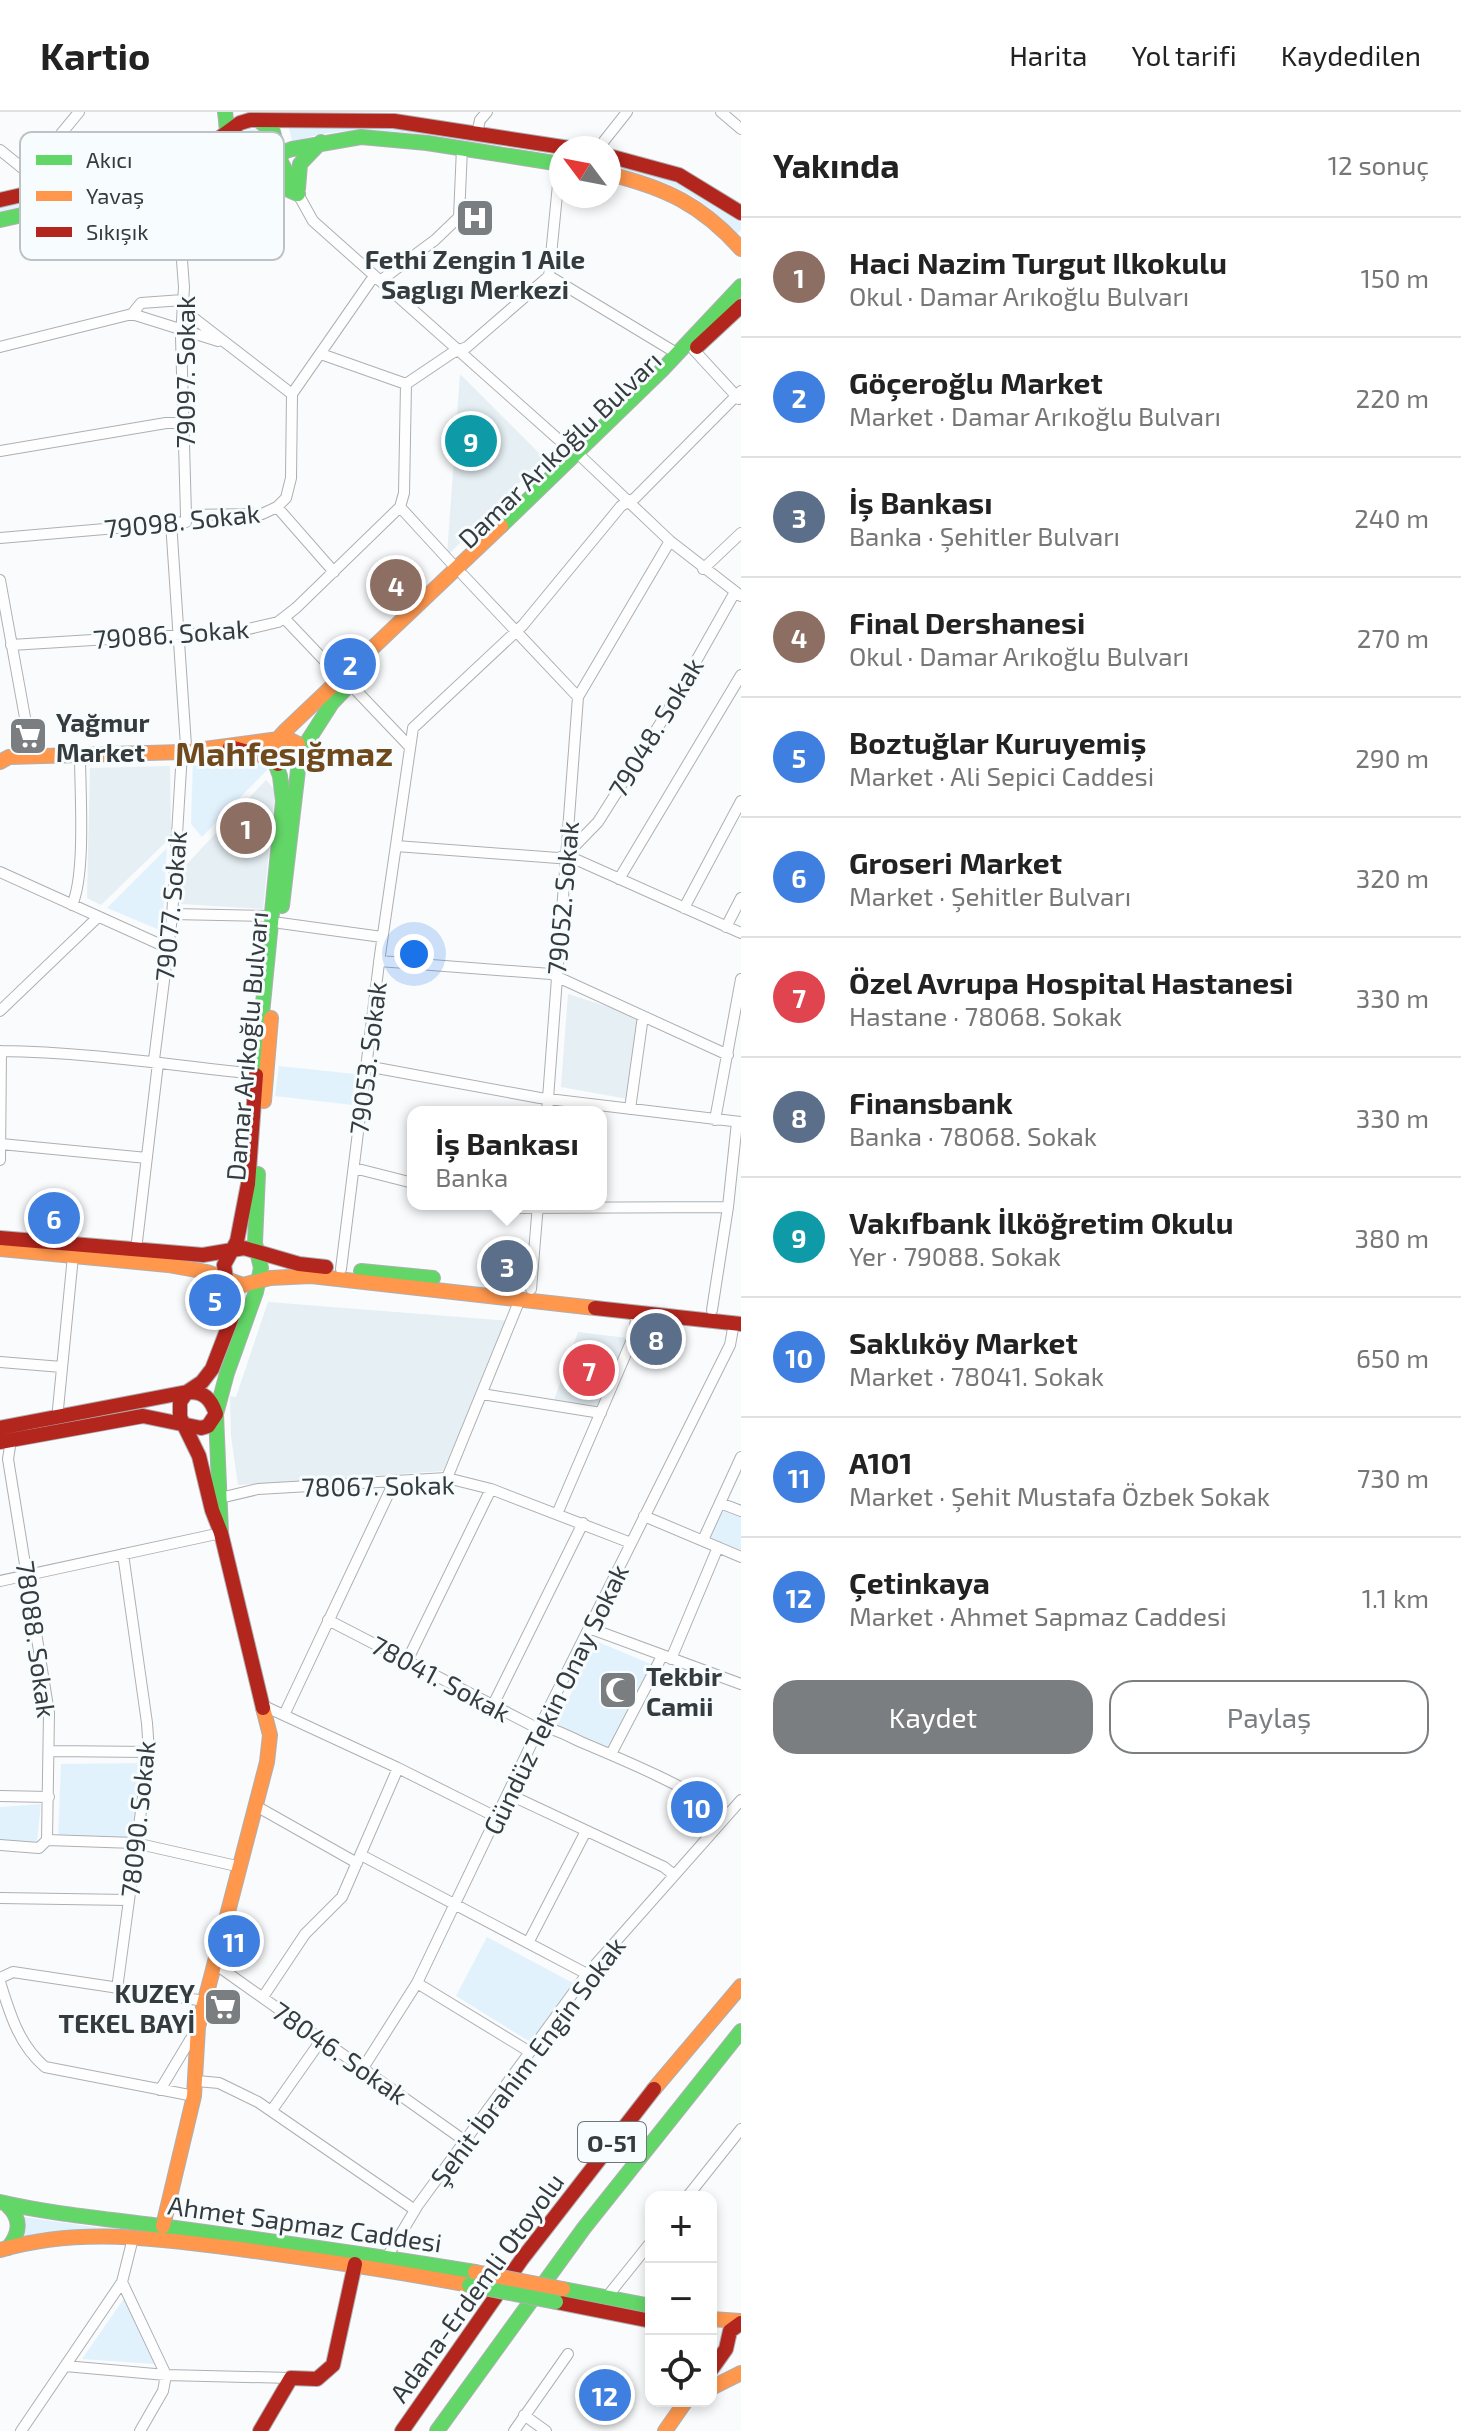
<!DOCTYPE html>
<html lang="tr">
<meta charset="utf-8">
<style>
body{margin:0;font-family:"Exo 2",sans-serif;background:#f2f2f2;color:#222}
.controls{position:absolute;right:24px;bottom:24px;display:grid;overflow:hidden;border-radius:16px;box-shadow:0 4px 12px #0003}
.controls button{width:72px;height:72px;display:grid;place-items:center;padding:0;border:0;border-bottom:2px solid #e0e0e0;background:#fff;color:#222;font:40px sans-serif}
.compass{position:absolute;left:549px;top:24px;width:72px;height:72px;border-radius:50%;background:#fff;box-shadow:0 4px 12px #0003;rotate:302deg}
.you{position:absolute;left:414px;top:842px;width:28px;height:28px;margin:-20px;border:6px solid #fff;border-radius:50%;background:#1a73e8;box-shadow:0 0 0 12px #1a73e833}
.badge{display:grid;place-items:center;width:52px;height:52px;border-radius:50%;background:#7a7e81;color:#fff;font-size:26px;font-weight:700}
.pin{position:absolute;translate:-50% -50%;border:4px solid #fff;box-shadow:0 2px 8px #0006}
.popup{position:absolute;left:407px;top:994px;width:200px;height:104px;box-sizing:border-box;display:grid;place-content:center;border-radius:16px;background:#fff;filter:drop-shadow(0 2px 6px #0005);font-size:26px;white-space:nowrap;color:#767676}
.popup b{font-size:30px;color:#222}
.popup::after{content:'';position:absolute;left:50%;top:100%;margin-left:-16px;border:16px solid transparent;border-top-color:#fff}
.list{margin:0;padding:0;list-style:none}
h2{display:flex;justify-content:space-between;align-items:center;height:104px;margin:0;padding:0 32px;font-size:34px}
h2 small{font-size:26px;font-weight:400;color:#767676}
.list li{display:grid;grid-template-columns:52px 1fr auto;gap:24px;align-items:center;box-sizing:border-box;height:120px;padding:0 32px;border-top:2px solid #e0e0e0}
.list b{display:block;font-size:30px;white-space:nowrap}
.list p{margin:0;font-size:26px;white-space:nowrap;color:#767676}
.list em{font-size:26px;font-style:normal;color:#767676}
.actions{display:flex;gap:16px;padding:24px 32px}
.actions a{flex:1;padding:18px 0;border:2px solid #7a7e81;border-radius:24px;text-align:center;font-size:28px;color:#7a7e81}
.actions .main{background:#7a7e81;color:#fff}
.icon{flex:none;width:44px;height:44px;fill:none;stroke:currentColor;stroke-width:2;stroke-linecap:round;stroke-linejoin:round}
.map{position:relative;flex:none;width:741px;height:2319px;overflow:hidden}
header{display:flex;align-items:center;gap:48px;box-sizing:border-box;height:112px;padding:0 40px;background:#fff;border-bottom:2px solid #e0e0e0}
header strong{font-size:38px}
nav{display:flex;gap:44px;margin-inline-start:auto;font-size:28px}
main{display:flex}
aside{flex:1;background:#fff}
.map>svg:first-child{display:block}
</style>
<header>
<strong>Kartio</strong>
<nav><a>Harita</a><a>Yol tarifi</a><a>Kaydedilen</a></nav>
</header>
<main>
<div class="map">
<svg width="741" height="2319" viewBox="0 0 741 2319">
<rect width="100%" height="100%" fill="#f9fbfd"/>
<!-- built -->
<path fill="#e5eff4" d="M 460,262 L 544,346 L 447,444 Z
M 170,654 L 171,725 L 101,793 L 87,786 L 90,656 Z
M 266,668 L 275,678 L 263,797 L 181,792 L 185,754 Z
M 568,882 L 640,905 L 628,987 L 561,975 Z
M 268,1190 L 510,1209 L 443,1359 L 238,1373 L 231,1324 L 230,1284 L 236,1285 Z
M 578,1220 L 627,1226 L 600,1295 L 553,1291 Z"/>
<!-- green -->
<path fill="#e2f2fd" d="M 357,14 L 404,17 L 501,32 L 501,36 C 450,28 398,15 347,19 C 328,20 310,25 292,29 L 289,16 Z
M239 31a14 14 0 1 1 28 0a14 14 0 1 1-28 0Z
M 213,38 L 218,53 L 0,101 L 0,95 C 72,80 146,68 213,38 Z
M 609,50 L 677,69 L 741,110 L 741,118 L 737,122 C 697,78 664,68 609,54 Z
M 193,646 L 249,647 L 268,657 L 202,725 L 191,712 Z
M 167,736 L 162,819 L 107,796 Z
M 279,954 L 355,962 L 352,993 L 275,984 Z
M 722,1396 L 741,1404 L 741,1444 L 707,1429 Z
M 596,1529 L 653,1553 L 613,1638 L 556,1613 Z
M 144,1651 L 130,1729 L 58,1726 L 61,1652 Z
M 41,1692 L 37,1730 L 0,1731 L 0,1695 Z
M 487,1825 L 573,1871 L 532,1931 L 456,1884 Z
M 24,2105 L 94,2115 L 162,2119 L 162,2122 L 24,2125 Z
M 125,2185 L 155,2252 L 82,2247 Z"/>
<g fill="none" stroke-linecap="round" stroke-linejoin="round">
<!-- street casing -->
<g stroke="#adb0b2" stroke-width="12">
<path id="street" d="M 721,0 L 741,17
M 477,21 L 480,8 L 487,0
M 602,36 L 604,29 L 627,0
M 0,38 L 26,59 L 34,80
M 26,59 L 32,57 L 79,0
M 176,69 L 184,175 L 181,225 L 186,403
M 298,82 L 313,109 L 558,327 L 572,336 L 670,429 L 741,484
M 549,164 L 678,242
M 380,169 L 435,128 L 459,105 L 462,36
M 182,197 L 292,282
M 132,202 L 218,229
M 0,235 L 132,202 L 141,191 L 183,188
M 694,238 L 739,287
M 321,242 L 406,272
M 406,272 L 452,241 L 467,235 L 549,164 L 560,52
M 0,339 L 166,311 L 182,311
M 277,395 L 286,386 L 291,366 L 292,282 L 374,164
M 400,395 L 456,456
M 0,426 L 186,410 L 186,403 L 262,402 L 277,395 L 334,460
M 703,457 L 741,421
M 463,463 L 578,585
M 0,468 L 32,644
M 285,507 L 342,567
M 11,533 L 240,519 L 278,510 L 296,496 L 400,395 L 404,381 L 406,272
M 350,572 L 410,635
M 396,734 L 558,746 L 566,743 L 741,821
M 566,743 L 598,710 L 665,604 L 735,480
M 0,760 L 168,836
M 619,767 L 741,563
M 72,793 C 86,762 80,680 80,643
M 684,796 L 741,689
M 172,802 L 272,804
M 280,811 L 382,825
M 726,815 L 741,786
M 379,849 L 551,862 L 728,943
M 0,899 L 98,805
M 0,939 C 87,940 170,953 256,962
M 154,948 L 172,805 L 182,640 L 186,634 L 171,410
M 366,954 L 540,986 L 741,1010
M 630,997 L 643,904
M 547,1000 L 578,585 L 670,429
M 715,1008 L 741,867
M 1,1032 L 147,1046
M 0,1048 L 1,939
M 354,1056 L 413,1071
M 497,1092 L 512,1096 L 728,1095
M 136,1138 L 158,951
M 341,1157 L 380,843 L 413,616 L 523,513 L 621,394 L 635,386 L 741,279
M 531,1177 L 538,1092
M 712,1198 L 728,1095 L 737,1010
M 0,1250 L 62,1255
M 482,1282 L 601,1301
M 60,1305 L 58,1297 L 73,1144
M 11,1328 L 8,1347 L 49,1601 L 47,1728
M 447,1366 L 520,1187
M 216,1387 L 258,1377 L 447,1366 L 491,1377 L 631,1431
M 720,1391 L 741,1399
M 557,1402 L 634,1223 L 637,1199
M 644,1404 L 741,1445
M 703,1428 L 741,1345
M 0,1469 L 221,1421
M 328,1508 L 533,1614 C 550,1614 566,1623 581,1630 C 631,1651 682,1673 728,1702
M 589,1516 L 741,1572
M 408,1547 L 491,1377
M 671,1547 L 718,1435
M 493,1593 L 583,1411
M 264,1594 L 398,1656 L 496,1705
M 284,1603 L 395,1368
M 50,1639 L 149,1640
M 611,1642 L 662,1544
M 508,1682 L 664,1755 L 674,1763
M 0,1684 L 49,1685
M 256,1694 L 357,1751
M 0,1733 L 39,1736 L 47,1728 L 135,1731 L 241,1755
M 361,1743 L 587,1862
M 0,1786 L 128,1788
M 528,1831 L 586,1719
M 215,1852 L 465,2029
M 0,1866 L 13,1860 L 205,1889
M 0,1870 C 10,1902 19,1933 45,1955 L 194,1984
M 417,1871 L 530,1940
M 117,1877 L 149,1640 L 147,1611 L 123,1442
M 263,1885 L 305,1822 L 342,1785 L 398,1656
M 363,1956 L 417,1871 L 540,1614 L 730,1233 L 734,1211
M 197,1969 L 219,1971 L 258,1990 L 415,2098
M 160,1978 L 196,1918
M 272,1998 L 322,1927
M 687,2085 L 741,2017
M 387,2145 L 418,2093 L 587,1862 L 741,1688
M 122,2170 L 166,2263 L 163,2279 L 140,2319
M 606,2186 L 651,2130
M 65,2254 L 166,2263 L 291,2266
M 524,2303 L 546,2319
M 21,2319 L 122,2170 L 133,2126
M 514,2319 L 568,2242"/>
</g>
<!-- fast casing -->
<g stroke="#adb0b2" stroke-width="16">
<path id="fast" d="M 225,0 C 227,12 226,28 232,39 C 244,60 277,73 298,82
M 258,8 L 273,20 L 281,50 L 298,82
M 298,77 L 300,52 L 321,30
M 0,108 L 247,53 L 292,37 L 361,25 L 427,31 L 561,52
M 501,414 L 662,258 L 741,174
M 282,794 L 300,641 L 332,591 L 355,567
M 256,963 L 283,689 L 280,664 L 273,645
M 361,1159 L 433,1166
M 221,1421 L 216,1302 L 227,1261 L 256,1180 L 261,1156 L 255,1131 L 258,1062
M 0,2090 C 56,2103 112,2107 168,2115 C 271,2129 373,2143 475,2160
M 7,2093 C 22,2107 20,2121 8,2136
M 563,2177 L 651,2194
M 437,2319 L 584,2116 L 741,1919"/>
</g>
<!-- slow casing -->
<g stroke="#adb0b2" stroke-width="16">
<path id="slow" d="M 609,62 C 666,76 702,93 741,137
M 273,645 L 271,639 L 274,631 L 286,618 L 501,414
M 0,650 L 9,645 L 182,640 L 286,626 L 298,632 L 299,646
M 264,989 L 271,906
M 0,1137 L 168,1153 L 207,1160 L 243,1173 L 270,1166 L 311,1164 L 595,1196
M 654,1977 L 741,1874
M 163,2114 L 194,1984 L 198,1915 L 267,1650 L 270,1623 L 263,1596
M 0,2138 C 81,2114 164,2127 247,2138 C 321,2148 395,2159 469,2173
M 711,2207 L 741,2209
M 711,2276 L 741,2261
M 665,2319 L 686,2289"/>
</g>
<!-- jam casing -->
<g stroke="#adb0b2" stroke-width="16">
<path id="jam" d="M 609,44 L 679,63 L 741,101
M 0,88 L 157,52 L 218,27 L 240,11 L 250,8 L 394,9 L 569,36
M 697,235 L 741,194
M 230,635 L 273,647 L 278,652
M 0,1126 L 203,1143 L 244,1136 L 299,1152 L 326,1155
M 595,1196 L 741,1212
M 216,1302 C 211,1287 204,1279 187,1280 L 180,1290 L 180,1305 L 199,1344 L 212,1398 L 221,1421 L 263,1596
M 0,1316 L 187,1280 L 202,1270 L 212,1257 L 232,1205 L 224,1153 L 237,1129 L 248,1072 L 256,963
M 0,1330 L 143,1304 L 201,1316 L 208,1314 L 216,1302
M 556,2190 L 651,2209
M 711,2258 L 726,2237 L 730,2219 L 741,2211
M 260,2319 L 291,2266 L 317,2267 L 333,2253 L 355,2152
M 402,2319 L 522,2147 L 654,1977"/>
</g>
<!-- street -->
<use href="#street" stroke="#fefeff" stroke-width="10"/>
<!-- fast -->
<use href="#fast" stroke="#63d668" stroke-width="14"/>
<!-- slow -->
<use href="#slow" stroke="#ff974d" stroke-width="14"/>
<!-- jam -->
<use href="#jam" stroke="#b3261e" stroke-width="14"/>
<!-- fast-bridge casing -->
<g stroke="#adb0b2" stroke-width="16" stroke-linecap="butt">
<path id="fast-bridge" d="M 469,2173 L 556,2190"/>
</g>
<!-- slow-bridge casing -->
<g stroke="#adb0b2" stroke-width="16" stroke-linecap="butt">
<path id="slow-bridge" d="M 475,2160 L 563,2177"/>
</g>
<!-- fast-bridge -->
<use href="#fast-bridge" stroke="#63d668" stroke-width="14"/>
<!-- slow-bridge -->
<use href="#slow-bridge" stroke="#ff974d" stroke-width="14"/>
</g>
<!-- icons -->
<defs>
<g id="hospital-square" transform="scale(2)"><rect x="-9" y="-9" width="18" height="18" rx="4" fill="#7a7e81" stroke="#f7fcff"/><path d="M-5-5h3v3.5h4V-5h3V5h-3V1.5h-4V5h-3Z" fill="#fff"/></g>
<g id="supermarket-square" transform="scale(2)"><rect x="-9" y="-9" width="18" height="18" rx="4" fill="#7a7e81" stroke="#f7fcff"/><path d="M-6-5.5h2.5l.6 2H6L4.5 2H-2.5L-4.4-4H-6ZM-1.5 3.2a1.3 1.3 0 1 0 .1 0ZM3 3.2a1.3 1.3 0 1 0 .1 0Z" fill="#fff"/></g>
<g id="mosque-square" transform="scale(2)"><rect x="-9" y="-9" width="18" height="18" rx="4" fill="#7a7e81" stroke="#f7fcff"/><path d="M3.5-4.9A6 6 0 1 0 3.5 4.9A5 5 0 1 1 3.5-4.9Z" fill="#fff"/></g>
</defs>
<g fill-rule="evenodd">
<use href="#hospital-square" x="475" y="106"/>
<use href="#supermarket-square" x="28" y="624"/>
<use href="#mosque-square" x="618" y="1578"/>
<use href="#supermarket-square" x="223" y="1895"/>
</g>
<g text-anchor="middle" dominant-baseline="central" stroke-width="6" stroke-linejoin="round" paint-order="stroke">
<!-- shield labels -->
<rect fill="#f7fcff" stroke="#707578" stroke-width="2" x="578" y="2010" width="68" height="40" rx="6"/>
<g font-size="24" font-weight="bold" fill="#363b3e">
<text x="612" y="2030">O-51</text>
</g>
<!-- poi labels -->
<g font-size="26" font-weight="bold" fill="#363b3e" stroke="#f7fcff" text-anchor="start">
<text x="475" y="146" text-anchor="middle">Fethi Zengin 1 Aile<tspan x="475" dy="30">Saglıgı Merkezi</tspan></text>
<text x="56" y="609">Yağmur<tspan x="56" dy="30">Market</tspan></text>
<text x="646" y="1563">Tekbir<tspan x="646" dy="30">Camii</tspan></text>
<text x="195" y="1880" text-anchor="end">KUZEY<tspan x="195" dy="30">TEKEL BAYİ</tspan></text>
</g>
<!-- street labels -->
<g font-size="26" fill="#363b3e" stroke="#f7fcff">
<text transform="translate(184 260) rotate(-90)">79097. Sokak</text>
<text transform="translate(559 337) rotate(-44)">Damar Arıkoğlu Bulvarı</text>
<text transform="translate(182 408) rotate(-6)">79098. Sokak</text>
<text transform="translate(171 521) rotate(-4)">79086. Sokak</text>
<text transform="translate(655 615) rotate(-59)">79048. Sokak</text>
<text transform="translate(562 786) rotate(-85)">79052. Sokak</text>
<text transform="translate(170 794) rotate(-85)">79077. Sokak</text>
<text transform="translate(246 934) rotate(-85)">Damar Arıkoğlu Bulvarı</text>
<text transform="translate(367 946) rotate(-83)">79053. Sokak</text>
<text transform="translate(378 1373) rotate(-1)">78067. Sokak</text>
<text transform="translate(37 1527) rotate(82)">78088. Sokak</text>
<text transform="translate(441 1566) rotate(28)">78041. Sokak</text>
<text transform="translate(555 1587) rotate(-64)">Gündüz Tekin Onay Sokak</text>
<text transform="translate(137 1707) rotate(-84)">78090. Sokak</text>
<text transform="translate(340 1940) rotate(35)">78046. Sokak</text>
<text transform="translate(527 1949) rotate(-53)">Şehit İbrahim Engin Sokak</text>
<text transform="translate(305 2111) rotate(8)">Ahmet Sapmaz Caddesi</text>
<text transform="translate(476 2175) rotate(-54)">Adana-Erdemli Otoyolu</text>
</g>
<!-- district labels -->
<g font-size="34" font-weight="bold" fill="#704a1c" stroke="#f7fcff">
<text x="284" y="640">Mahfesığmaz</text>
</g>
</g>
<!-- legend -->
<rect x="20" y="20" width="264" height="128" rx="12" fill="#f7fcff" stroke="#bdc2c5" stroke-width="2"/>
<rect x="36" y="43" width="36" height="10" fill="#63d668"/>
<rect x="36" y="79" width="36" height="10" fill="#ff974d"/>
<rect x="36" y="115" width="36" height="10" fill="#b3261e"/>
<g font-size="22" fill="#363b3e">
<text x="86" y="56">Akıcı</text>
<text x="86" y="92">Yavaş</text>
<text x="86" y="128">Sıkışık</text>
</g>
</svg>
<div class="controls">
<button>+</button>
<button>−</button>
<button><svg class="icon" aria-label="locate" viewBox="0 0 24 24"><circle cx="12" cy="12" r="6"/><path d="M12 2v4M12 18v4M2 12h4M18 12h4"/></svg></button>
</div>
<svg class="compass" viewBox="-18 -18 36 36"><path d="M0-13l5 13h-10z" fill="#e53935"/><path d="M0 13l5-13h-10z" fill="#767676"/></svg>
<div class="you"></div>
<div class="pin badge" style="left:246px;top:716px;background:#8d6e63">1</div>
<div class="pin badge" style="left:350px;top:552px;background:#3f7fe0">2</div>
<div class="pin badge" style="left:507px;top:1154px;background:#5c6f8a">3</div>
<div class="popup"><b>İş Bankası</b>Banka</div>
<div class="pin badge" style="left:396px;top:473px;background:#8d6e63">4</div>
<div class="pin badge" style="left:215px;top:1188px;background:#3f7fe0">5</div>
<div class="pin badge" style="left:54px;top:1106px;background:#3f7fe0">6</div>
<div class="pin badge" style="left:589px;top:1258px;background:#e0444e">7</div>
<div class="pin badge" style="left:656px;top:1227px;background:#5c6f8a">8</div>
<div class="pin badge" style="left:471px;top:329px;background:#0f9aa8">9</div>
<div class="pin badge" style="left:697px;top:1695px;background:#3f7fe0">10</div>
<div class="pin badge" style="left:234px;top:1829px;background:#3f7fe0">11</div>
<div class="pin badge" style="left:605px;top:2283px;background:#3f7fe0">12</div>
</div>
<aside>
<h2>Yakında<small>12 sonuç</small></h2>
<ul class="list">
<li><span class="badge" style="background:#8d6e63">1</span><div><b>Haci Nazim Turgut Ilkokulu</b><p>Okul · Damar Arıkoğlu Bulvarı</p></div><em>150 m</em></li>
<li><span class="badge" style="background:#3f7fe0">2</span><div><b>Göçeroğlu Market</b><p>Market · Damar Arıkoğlu Bulvarı</p></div><em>220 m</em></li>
<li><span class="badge" style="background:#5c6f8a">3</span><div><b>İş Bankası</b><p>Banka · Şehitler Bulvarı</p></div><em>240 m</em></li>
<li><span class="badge" style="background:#8d6e63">4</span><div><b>Final Dershanesi</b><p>Okul · Damar Arıkoğlu Bulvarı</p></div><em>270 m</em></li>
<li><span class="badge" style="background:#3f7fe0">5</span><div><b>Boztuğlar Kuruyemiş</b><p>Market · Ali Sepici Caddesi</p></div><em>290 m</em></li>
<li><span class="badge" style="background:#3f7fe0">6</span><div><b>Groseri Market</b><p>Market · Şehitler Bulvarı</p></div><em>320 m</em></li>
<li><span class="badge" style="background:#e0444e">7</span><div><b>Özel Avrupa Hospital Hastanesi</b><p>Hastane · 78068. Sokak</p></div><em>330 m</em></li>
<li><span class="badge" style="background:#5c6f8a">8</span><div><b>Finansbank</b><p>Banka · 78068. Sokak</p></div><em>330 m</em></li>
<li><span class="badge" style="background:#0f9aa8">9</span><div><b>Vakıfbank İlköğretim Okulu</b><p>Yer · 79088. Sokak</p></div><em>380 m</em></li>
<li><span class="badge" style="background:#3f7fe0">10</span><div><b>Saklıköy Market</b><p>Market · 78041. Sokak</p></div><em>650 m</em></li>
<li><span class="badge" style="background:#3f7fe0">11</span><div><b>A101</b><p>Market · Şehit Mustafa Özbek Sokak</p></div><em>730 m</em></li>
<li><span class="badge" style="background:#3f7fe0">12</span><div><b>Çetinkaya</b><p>Market · Ahmet Sapmaz Caddesi</p></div><em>1.1 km</em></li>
</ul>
<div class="actions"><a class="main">Kaydet</a><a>Paylaş</a></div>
</aside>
</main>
